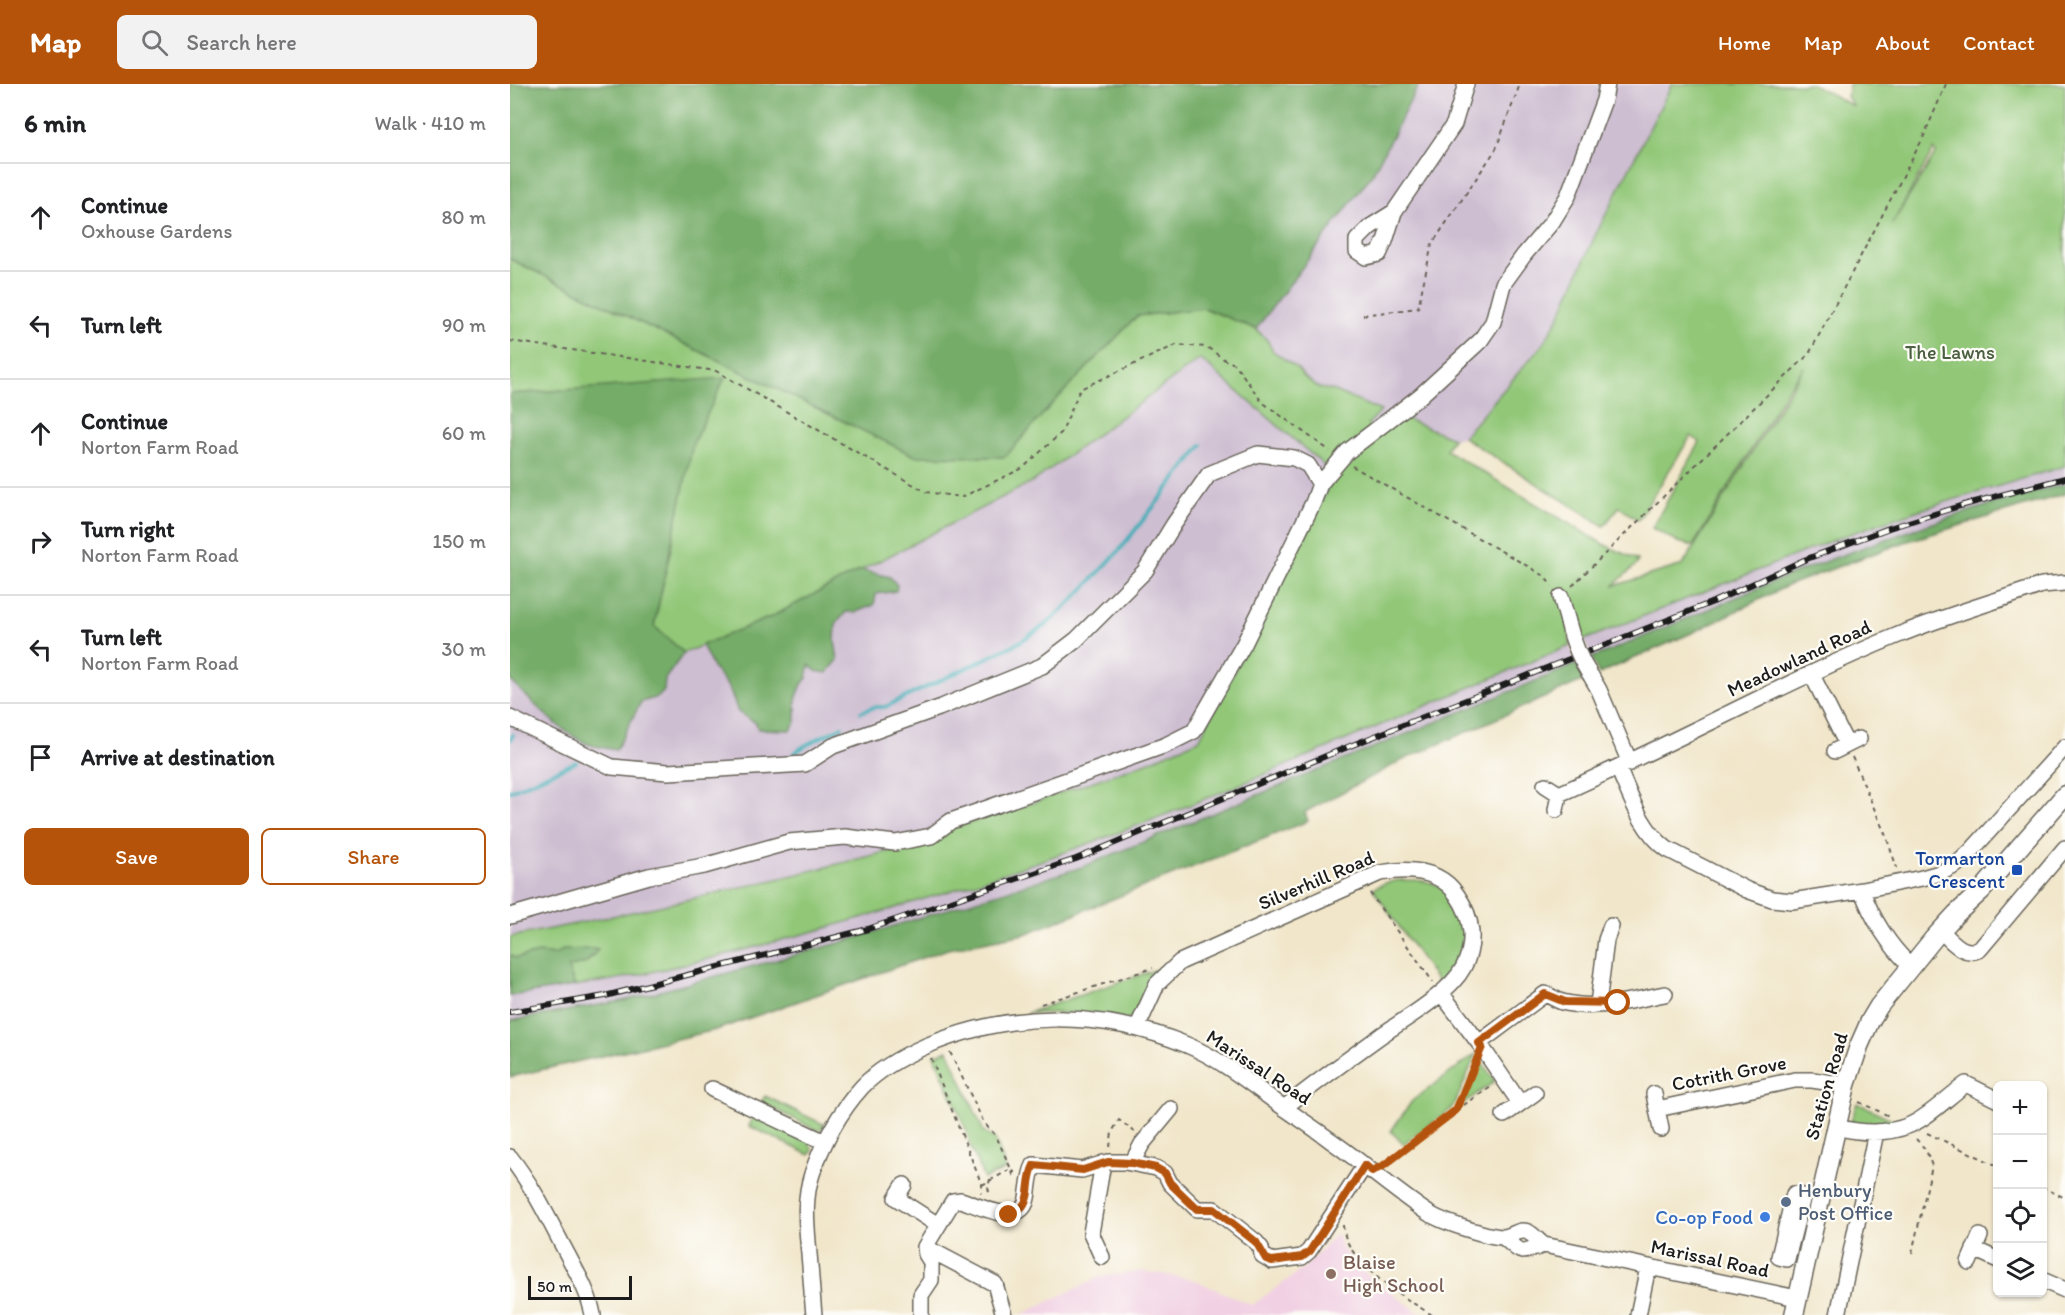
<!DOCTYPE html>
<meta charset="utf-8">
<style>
body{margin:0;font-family:Itim,sans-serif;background:#f2f2f2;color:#202124}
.controls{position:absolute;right:18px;bottom:18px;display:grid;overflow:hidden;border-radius:9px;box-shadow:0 2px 4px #0004}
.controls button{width:54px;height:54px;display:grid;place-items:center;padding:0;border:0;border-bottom:2px solid #e0e0e0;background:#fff;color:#202124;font:30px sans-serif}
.scale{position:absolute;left:18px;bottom:15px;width:104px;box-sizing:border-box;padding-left:6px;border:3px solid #1c1c1c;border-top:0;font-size:16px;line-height:21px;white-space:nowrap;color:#1c1c1c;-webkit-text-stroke:4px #fdfcf7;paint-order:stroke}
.stop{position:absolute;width:18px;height:18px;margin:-14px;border:4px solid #b45309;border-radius:50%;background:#fff}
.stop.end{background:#b45309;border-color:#fff;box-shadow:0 2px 6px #0008}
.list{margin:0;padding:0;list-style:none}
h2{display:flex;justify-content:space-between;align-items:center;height:78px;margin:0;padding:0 24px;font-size:26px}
h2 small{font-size:20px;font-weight:400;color:#757577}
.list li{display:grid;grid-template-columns:39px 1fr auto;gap:18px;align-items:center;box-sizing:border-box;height:108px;padding:0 24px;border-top:2px solid #e0e0e0}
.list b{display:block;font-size:22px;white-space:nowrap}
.list p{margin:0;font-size:20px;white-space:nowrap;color:#757577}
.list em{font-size:20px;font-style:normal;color:#757577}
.actions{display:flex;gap:12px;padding:18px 24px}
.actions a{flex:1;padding:14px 0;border:2px solid #b45309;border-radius:9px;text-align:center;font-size:21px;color:#b45309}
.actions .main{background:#b45309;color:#fff}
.icon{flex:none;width:33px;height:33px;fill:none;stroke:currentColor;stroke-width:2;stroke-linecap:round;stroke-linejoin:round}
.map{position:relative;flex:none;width:1555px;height:1231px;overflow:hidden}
header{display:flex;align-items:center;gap:36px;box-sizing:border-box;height:84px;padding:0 30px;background:#b45309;color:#fff}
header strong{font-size:28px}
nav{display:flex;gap:33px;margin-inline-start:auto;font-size:21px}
.search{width:420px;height:54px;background:#f2f2f2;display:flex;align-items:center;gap:15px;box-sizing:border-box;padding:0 21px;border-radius:9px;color:#757577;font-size:22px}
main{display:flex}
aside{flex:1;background:#fff}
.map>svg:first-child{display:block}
</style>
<header>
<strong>Map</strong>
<div class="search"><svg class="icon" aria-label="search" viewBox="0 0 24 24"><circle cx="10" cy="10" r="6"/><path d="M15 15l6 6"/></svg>Search here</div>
<nav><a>Home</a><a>Map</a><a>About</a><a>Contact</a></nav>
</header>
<main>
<aside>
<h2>6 min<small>Walk · 410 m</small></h2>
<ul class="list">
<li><svg class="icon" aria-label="ahead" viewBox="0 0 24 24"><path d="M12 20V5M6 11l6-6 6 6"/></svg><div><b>Continue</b><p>Oxhouse Gardens</p></div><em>80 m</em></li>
<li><svg class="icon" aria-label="left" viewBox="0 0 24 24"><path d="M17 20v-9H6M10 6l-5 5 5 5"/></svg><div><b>Turn left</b></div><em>90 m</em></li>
<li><svg class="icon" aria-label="ahead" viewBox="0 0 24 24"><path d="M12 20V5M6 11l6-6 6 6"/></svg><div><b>Continue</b><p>Norton Farm Road</p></div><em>60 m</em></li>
<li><svg class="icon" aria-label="right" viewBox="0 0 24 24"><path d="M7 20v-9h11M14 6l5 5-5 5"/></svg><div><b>Turn right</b><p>Norton Farm Road</p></div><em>150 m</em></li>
<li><svg class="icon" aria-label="left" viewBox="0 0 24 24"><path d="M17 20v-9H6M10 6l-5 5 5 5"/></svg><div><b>Turn left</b><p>Norton Farm Road</p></div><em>30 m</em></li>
<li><svg class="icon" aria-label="arrive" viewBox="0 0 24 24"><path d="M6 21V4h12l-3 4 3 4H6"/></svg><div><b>Arrive at destination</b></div></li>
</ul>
<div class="actions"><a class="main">Save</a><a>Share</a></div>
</aside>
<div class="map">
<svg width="1555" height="1231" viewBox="0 0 1555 1231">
<rect width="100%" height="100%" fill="#fdfcf7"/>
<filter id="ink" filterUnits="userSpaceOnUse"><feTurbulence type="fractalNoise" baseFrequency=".0167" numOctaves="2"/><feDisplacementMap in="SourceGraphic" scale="12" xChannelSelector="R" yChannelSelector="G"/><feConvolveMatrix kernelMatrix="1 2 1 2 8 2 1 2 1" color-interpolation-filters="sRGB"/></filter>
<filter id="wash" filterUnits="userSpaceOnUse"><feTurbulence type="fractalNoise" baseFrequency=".008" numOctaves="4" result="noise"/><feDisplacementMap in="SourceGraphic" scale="24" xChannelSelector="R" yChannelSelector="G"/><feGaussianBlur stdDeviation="1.35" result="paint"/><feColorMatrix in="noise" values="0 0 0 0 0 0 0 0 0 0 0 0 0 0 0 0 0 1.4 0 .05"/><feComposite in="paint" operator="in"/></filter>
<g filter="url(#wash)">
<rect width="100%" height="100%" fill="#f1e6ca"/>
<!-- built -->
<path fill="#f1d0e3" d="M 827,1149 L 831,1163 L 847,1183 L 912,1231 L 511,1231 L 589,1193 L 632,1187 L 682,1195 L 742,1221 L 794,1184 Z"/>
<!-- industrial -->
<path fill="#cebed1" d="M 909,0 L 1162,0 L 1083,156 L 1050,231 L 1033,260 L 953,353 L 943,354 L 890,332 L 826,388 L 689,656 L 637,678 L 511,723 L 439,744 L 433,753 L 347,776 L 118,831 L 0,853 L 0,596 L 24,621 L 59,649 L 78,660 L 106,666 L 131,618 L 148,613 L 154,595 L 174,569 L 261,533 L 524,397 L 690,275 L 736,314 L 757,256 L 746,245 L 863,89 Z
M 1555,382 L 1555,400 L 1433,435 L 1351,464 L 1273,494 L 1129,556 L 1081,574 L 1074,556 L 1331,453 L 1406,427 Z
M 1060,562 L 1067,580 L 572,783 L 329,859 L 117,916 L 0,937 L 0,912 L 133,890 L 330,840 L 414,815 L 683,719 Z"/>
<!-- green -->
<path fill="#92c778" stroke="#57724a" stroke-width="1.5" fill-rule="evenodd" d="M 1162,0 L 1302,0 L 1343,22 L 1337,12 L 1339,0 L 1555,0 L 1555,382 L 1406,427 L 1331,453 L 1074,556 L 1058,519 L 1060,562 C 905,624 753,695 597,753 C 446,809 290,855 133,890 C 89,899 44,905 0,912 L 0,853 C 146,825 290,791 433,753 L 439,745 L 511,723 L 637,678 L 689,656 L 826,388 L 836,373 L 890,332 L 943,354 L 936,366 L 1093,460 L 1128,476 L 1127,480 L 1103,502 L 1173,481 L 1294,283 L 1279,303 L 1183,462 L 1168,458 L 1142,444 L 1190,358 L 1181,352 L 1128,436 L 1109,423 L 1094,442 L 953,353 L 1033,260 L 1050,231 L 1083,156 ZM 1424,65 L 1426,69 L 1382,140 Z
M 0,175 L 405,372 L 495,373 L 541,321 L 627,232 L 694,224 L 746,245 L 757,256 L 763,267 L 788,285 L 793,292 L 809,304 L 822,306 L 871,327 L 858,340 L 861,344 L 816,383 L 690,275 L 524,397 L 261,533 L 174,569 L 144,542 L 183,359 L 214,295 L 0,310 Z
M 889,796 C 903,796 918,795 930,803 C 958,821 960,867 939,891 C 936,894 931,896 928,899 L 863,805 L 875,799 Z
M 657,882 L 622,934 L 615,935 L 580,929 L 517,929 Z
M 438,966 L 474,1048 L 485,1055 L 496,1085 L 474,1095 L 460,1061 L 457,1048 L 424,971 Z
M 966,970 L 946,1017 L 940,1026 L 893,1060 L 881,1047 L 902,1017 Z
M 969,975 L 985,997 L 950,1022 Z
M 255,1012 L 315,1041 L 312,1045 L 306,1046 L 251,1018 Z
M 1347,1019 L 1390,1039 L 1339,1043 Z
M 245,1030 L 298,1056 L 303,1066 L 300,1071 L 239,1042 Z"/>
<!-- forest -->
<path fill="#75ac68" stroke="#486442" stroke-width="1.5" d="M 0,0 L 909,0 L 863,89 L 746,245 L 694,224 L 627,232 L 541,321 L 495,373 L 405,372 L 0,175 Z
M 215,294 L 183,359 L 144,542 L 174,569 L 155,595 L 154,607 L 148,613 L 131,618 L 106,666 C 97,664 86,663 78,660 C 51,649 20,616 0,596 L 0,310 Z
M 1555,400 L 1555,410 L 1395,458 L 1279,501 L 1184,548 L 1089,590 L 1081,574 C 1147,549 1210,519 1275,493 C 1366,457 1460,424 1555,400 Z
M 350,486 L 380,493 L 387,501 L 386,507 L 366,510 L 364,521 L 346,528 L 336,528 L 326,540 L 325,557 L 328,576 L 317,589 L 306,587 L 299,581 L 297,594 L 292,600 L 286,615 L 286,638 L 280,646 L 248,645 L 246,639 L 228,628 L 219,604 L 203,584 L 192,561 L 261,533 Z
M 1067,580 L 1079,594 L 893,676 L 795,728 L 798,737 L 515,850 L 438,865 L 206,946 L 0,993 L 0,937 L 117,916 L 329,859 L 572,783 Z
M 84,865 L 88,866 L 76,879 L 58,884 L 65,902 L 0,912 L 0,871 L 6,874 L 29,869 L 45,871 L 53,866 Z"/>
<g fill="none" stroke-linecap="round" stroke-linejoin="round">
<!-- stream -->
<path stroke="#3cadb8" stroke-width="4" d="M 351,628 L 364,623 L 375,623 L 508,559 L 537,540 L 563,516 L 608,468 L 692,361
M 0,656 L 3,651
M 284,674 L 284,669 C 299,658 316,651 332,643
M 0,707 L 66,678"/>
</g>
</g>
<g filter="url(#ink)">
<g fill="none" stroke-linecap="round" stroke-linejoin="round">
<!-- minor casing -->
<g stroke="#676359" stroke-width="18">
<path id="minor" d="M 884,128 L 860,143 L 847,156 L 847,167 L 856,173 L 869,170 L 875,157 L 884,128 L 944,40 L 956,0
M 1051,513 L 1058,538
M 1301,589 L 1337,661
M 1081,592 L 1089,606 L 1120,679
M 0,634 L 102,683 L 158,688 L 295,680 L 323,662 L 429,624 L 532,582 L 566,556 L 635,487 L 664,440 L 699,390 L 748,370 L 784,374 L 798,381 L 810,400
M 1325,667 L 1349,655
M 1108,684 C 1121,713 1131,746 1157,765 L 1237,806 L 1262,815 L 1282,817 L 1352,806 L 1412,794 L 1430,789 L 1446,781 L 1461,767 L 1555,663
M 1035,701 L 1049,710 L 1046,726
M 1049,710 C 1163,660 1272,599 1386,552 C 1434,532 1484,518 1532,501 L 1555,499
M 1352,806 C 1361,833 1380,863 1401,882
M 0,832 L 139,792 L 194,782 L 279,758 L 335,753 L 385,759 L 421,752 L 441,737 L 656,661 L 684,647 L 734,560 L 803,419 L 810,400 L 837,368 L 910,312 L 970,257 L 983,238 L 993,200 L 1014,171 L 1042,138 L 1058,112 L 1094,16 L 1097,0
M 1431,847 C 1442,857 1453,873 1470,865 L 1555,764
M 931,909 L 969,959 L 1010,1019
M 1088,920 L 1096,856 L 1101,842
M 627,944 L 647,900 L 670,878 L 870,789 C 898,784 930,785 947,811 C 963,834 966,860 953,884 C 939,910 893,936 869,953 C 837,976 805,999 774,1024
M 969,959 L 1035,910 C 1041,912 1046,916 1052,918 C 1085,927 1123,916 1155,910
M 202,1005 L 315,1058
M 1144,1010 L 1151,1045
M 1147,1025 L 1285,996 L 1302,996 L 1336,1001
M 994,1031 L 1025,1009
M 1326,1043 C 1350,1049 1376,1051 1400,1041 C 1419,1033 1439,1012 1456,1000 L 1488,1016
M 0,1073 C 23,1102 38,1134 55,1166 C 66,1187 79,1208 83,1231
M 622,1079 L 632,1060 L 661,1025
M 394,1101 L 386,1114 L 428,1141
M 1284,1110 L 1293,1112 L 1277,1175 L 1269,1173 Z
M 993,1153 C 1014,1170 1007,1170 1034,1161
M 415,1163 L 485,1200 L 494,1231
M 1464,1165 L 1488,1176
M 592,1173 L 581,1149 L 593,1079
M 1459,1178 L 1470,1152
M 1532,1196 L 1555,1206
M 304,1231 C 302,1211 301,1191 299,1170 C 297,1143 293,1117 302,1090 C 312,1060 330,1027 352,1003 C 370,984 393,972 416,962 C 501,926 591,926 677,961 C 711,975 741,1000 770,1021 C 787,1033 804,1044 820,1056 C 853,1079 884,1106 918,1129 C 932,1138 978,1153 994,1153 C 1003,1152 1010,1144 1018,1148 C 1024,1151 1029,1158 1034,1161 L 1287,1214
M 411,1231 L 411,1211 L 421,1196 L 421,1178 L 416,1170 L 415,1163 L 443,1117 L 451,1116 C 469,1122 512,1144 517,1114 C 519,1103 519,1090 524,1081 L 572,1086 L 598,1078 L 615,1078 L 646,1084 L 655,1089 L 660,1099 L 687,1125 L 704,1125 L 746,1158 L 751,1164 L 752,1171 L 762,1177 L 792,1173 L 799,1167 L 855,1081
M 1128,1231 L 1138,1183
M 1328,1231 L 1366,1048"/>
</g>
<!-- major casing -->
<g stroke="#676359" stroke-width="21">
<path id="major" d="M 1284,1231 L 1336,1001 L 1349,962 L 1360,937 L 1369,922 L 1424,854 L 1446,830 L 1471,807 L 1555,711"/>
</g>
<!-- path -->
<path stroke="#676359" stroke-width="2" stroke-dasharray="4.5 4.5" stroke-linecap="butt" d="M 853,231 L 908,224 L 922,160 L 986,65 L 1010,0
M 0,257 L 206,287 L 416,408 L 452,413 L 513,384 L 552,348 L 570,305 L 666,261 L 697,263 L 715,276 L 725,280 L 752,318 L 820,367
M 842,382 L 1033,491 L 1042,502
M 1062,502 L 1299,270 L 1413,54 L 1436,0
M 1342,673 L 1376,752 L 1387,784
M 860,809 L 923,898
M 531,920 L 643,884
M 440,968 L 474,1039 L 486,1052 L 501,1085 L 505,1089
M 421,974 L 472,1101 L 471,1109
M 1349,1018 L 1379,1032
M 946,1026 L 966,978
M 1417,1049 L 1488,1082
M 600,1063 L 602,1048 L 609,1036 L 625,1048
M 874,1080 L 946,1026 L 981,1003
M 480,1095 L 478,1104 L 480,1111
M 472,1101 L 501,1085 L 505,1096
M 1532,1103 L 1555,1114
M 833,1141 C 835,1179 892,1212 922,1231
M 1402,1169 L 1422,1082 L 1416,1066 L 1406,1055"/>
<!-- minor -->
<use href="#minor" stroke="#fff" stroke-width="15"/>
<!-- major -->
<use href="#major" stroke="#fff" stroke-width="18"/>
<!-- rail casing -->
<g stroke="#1c1c1c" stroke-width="6">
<path id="rail" d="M 0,928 L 95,912 L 358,845 L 566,775 L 845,660 L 1203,518 L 1294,476 L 1379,444 L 1450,422 L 1555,394"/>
</g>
<!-- rail -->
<use href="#rail" stroke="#fdfcf7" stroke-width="4" stroke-dasharray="11" stroke-linecap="butt"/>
<!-- minor-bridge casing -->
<g stroke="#676359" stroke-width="18" stroke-linecap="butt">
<path id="minor-bridge" d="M 1058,538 C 1063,558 1069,575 1081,592"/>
</g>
<!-- minor-bridge -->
<use href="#minor-bridge" stroke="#fff" stroke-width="15"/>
</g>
</g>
<g fill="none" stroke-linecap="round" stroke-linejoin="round" filter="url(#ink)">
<!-- route -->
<path stroke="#b45309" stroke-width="8" d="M 499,1131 C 527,1120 513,1102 524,1081 L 573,1086 L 598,1078 L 622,1079 L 646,1084 L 655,1089 L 660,1099 L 687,1125 L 704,1125 L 746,1158 L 756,1175 L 762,1177 L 792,1173 L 800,1167 L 855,1081 L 862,1087 L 873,1082 L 946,1026 L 972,963 L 969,959 L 1035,910 L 1055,918 L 1108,919"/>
</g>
<!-- markers -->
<rect fill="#1a4fb4" stroke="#fdfcf7" stroke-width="2" x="1501" y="780" width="12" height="12" rx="3"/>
<circle fill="#5c6f8a" stroke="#fdfcf7" stroke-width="2" cx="1276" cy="1118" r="6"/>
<circle fill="#3f7fe0" stroke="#fdfcf7" stroke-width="2" cx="1255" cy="1133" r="6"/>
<circle fill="#8d6e63" stroke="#fdfcf7" stroke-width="2" cx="821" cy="1190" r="6"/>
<g text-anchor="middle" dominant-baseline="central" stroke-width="4.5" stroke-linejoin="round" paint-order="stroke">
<!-- park labels -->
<g font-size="20" fill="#4b6041" stroke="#fdfcf7">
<text x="1440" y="268">The Lawns</text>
</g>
<!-- street labels -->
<g font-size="20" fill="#1c1c1c" stroke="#fdfcf7">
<text transform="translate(1289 574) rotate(-25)">Meadowland Road</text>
<text transform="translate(806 796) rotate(-23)">Silverhill Road</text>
<text transform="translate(749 983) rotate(33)">Marissal Road</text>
<text transform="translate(1219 989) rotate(-11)">Cotrith Grove</text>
<text transform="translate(1316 1002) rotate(-74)">Station Road</text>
<text transform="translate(1200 1174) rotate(12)">Marissal Road</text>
</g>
<!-- transit labels -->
<g font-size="20" fill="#164399" stroke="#fdfcf7" text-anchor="end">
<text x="1495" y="774">Tormarton<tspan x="1495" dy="23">Crescent</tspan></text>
</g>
<!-- service labels -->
<g font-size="20" fill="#4e5e75" stroke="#fdfcf7" text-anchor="start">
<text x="1288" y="1106">Henbury<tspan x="1288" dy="23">Post Office</tspan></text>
</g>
<!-- shop labels -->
<g font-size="20" fill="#366cbe" stroke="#fdfcf7" text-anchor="end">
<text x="1243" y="1133">Co-op Food</text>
</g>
<!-- education labels -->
<g font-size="20" fill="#785e54" stroke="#fdfcf7" text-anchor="start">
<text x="833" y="1178">Blaise<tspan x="833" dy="23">High School</tspan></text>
</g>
</g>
</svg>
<div class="controls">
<button>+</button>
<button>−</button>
<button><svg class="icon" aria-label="locate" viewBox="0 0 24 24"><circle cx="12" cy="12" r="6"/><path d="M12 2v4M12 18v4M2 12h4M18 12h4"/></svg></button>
<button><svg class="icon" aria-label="layers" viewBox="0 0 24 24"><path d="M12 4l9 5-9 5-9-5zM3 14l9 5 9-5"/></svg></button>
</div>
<div class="scale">50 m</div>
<div class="stop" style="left:1108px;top:919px"></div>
<div class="stop end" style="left:499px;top:1131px"></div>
</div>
</main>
